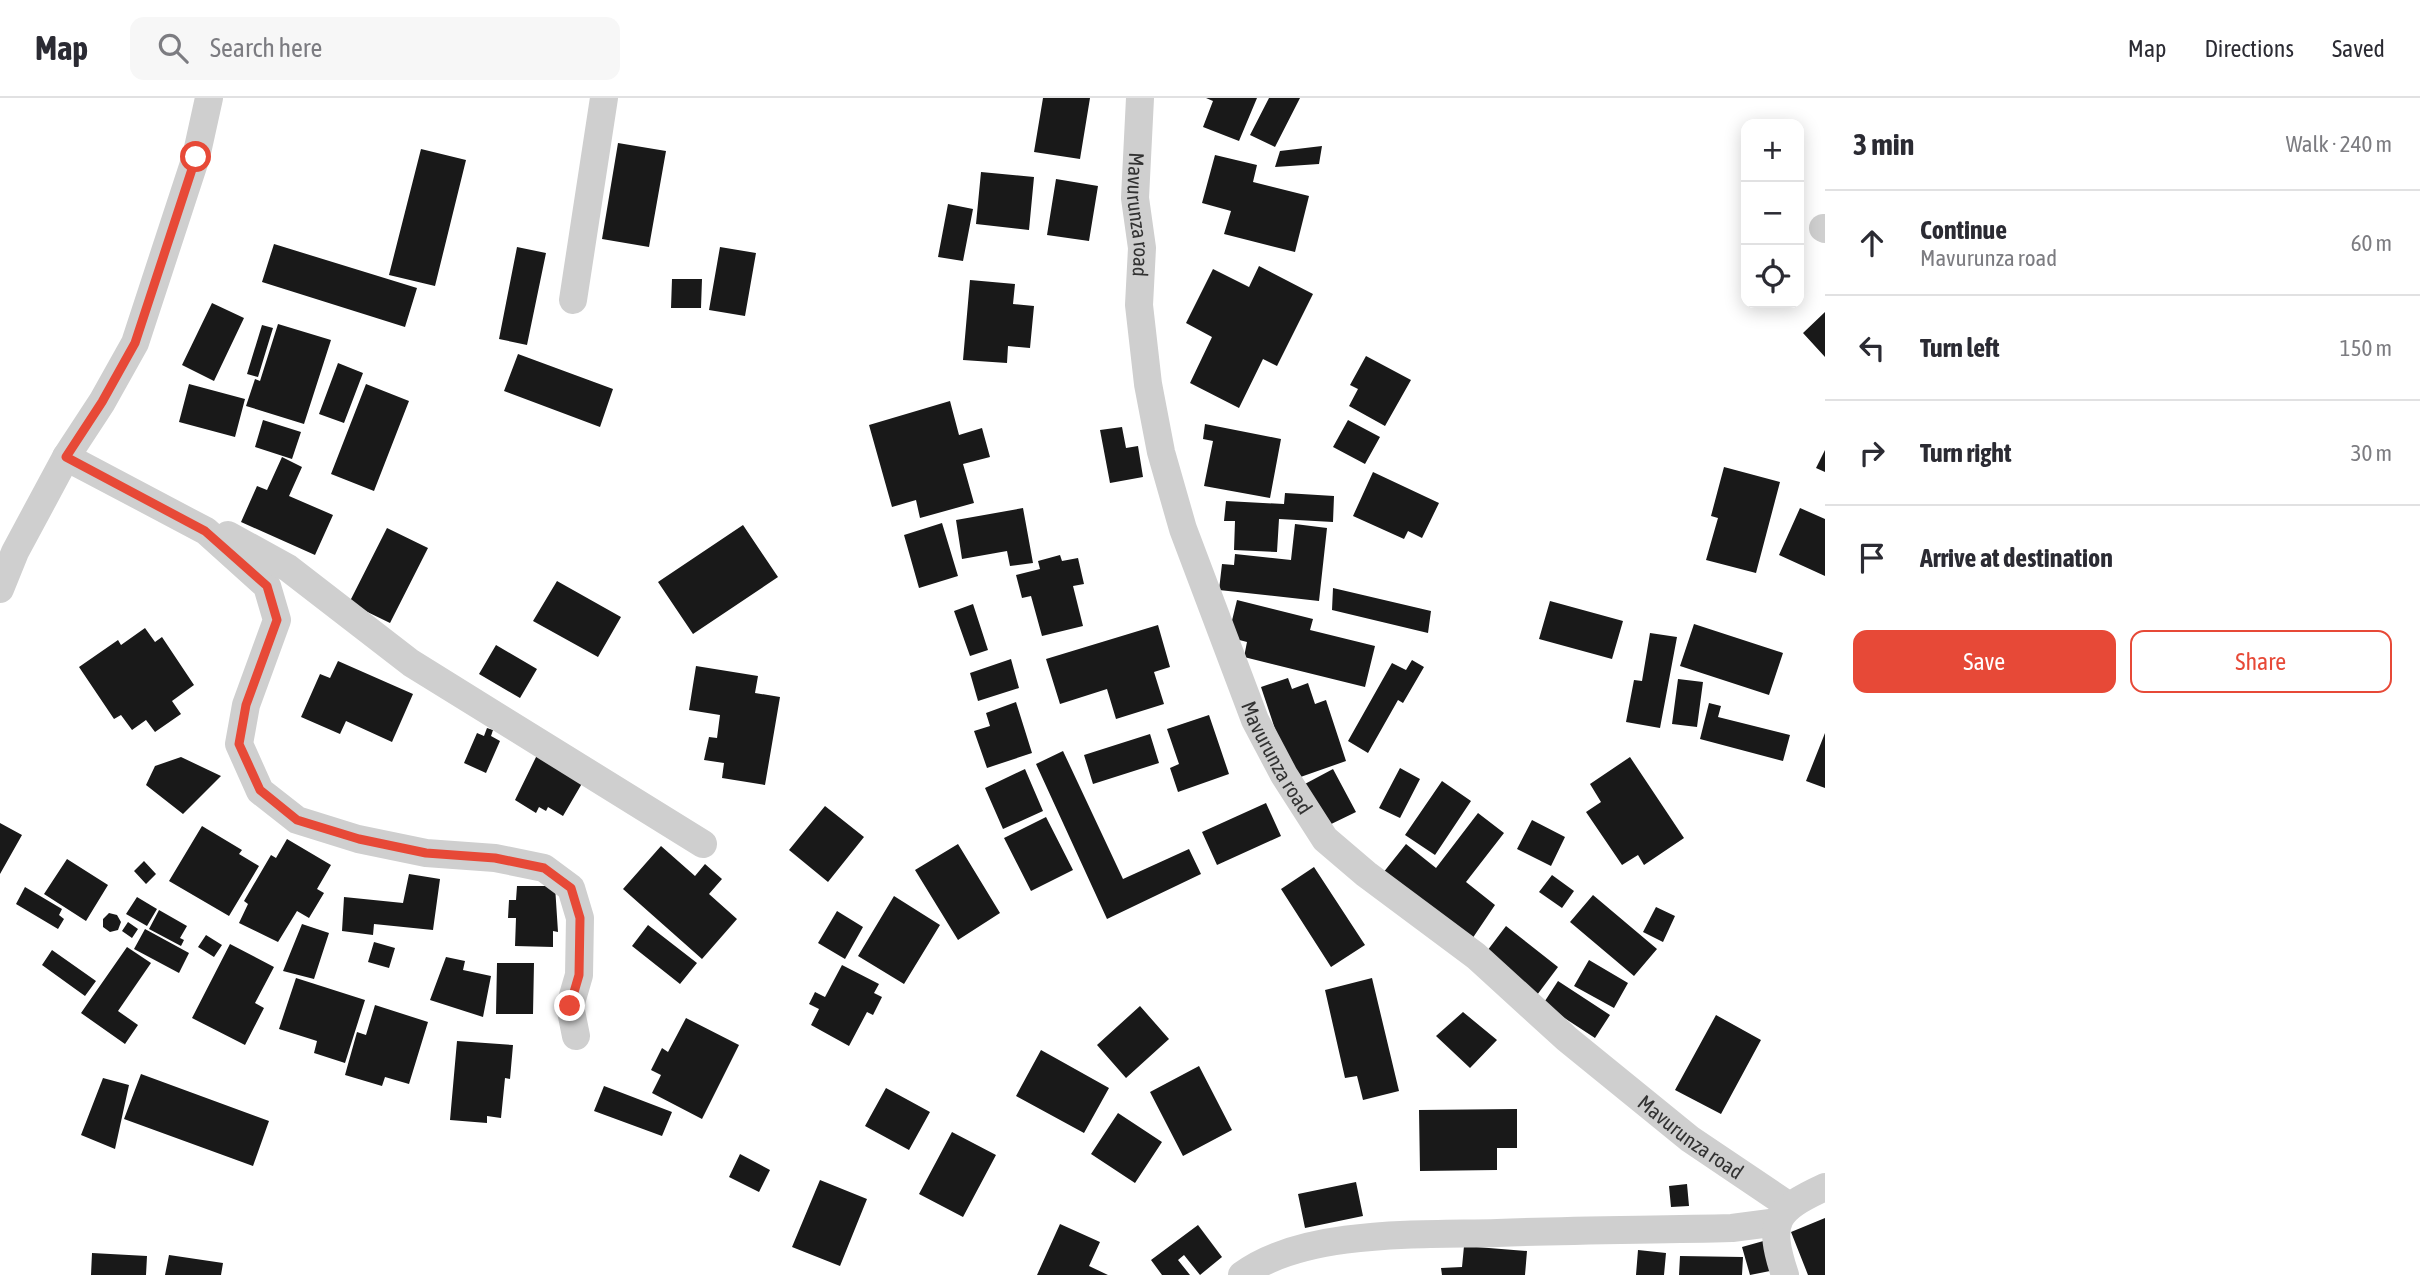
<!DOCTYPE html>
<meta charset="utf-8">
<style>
body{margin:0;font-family:"Asap Condensed",sans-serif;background:#f7f7f7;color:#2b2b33}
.controls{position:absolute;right:21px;top:21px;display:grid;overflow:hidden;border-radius:14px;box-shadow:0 4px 18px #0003}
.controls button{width:63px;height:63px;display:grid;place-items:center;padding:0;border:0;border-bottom:2px solid #e1e1e2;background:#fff;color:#2b2b33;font:35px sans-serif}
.stop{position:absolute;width:21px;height:21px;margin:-16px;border:5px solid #e74937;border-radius:50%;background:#fff}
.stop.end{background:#e74937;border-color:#fff;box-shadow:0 2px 7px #0008}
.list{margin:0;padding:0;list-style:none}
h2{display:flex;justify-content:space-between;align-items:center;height:91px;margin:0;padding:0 28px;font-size:30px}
h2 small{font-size:23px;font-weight:400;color:#7c7c81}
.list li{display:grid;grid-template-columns:46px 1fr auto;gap:21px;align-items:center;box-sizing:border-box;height:105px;padding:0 28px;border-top:2px solid #e1e1e2}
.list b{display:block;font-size:26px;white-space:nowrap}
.list p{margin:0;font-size:23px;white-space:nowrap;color:#7c7c81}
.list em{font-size:23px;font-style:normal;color:#7c7c81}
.actions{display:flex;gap:14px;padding:21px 28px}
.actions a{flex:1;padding:16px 0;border:2px solid #e74937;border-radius:14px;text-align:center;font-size:24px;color:#e74937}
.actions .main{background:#e74937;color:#fff}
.icon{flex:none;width:38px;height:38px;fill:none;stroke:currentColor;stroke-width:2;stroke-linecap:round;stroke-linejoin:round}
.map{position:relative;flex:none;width:1825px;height:1177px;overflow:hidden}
header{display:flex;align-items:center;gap:42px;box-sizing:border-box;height:98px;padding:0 35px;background:#fff;border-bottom:2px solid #e1e1e2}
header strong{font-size:33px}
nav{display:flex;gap:38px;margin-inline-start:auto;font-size:24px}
.search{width:490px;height:63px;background:#f7f7f7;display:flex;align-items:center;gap:18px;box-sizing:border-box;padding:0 24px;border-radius:14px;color:#7c7c81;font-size:26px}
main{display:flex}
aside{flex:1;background:#fff}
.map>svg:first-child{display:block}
</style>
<header>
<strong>Map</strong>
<div class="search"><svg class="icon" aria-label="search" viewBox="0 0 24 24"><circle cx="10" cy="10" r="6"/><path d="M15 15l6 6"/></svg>Search here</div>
<nav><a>Map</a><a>Directions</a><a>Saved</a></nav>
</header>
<main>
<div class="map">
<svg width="1825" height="1177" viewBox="0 0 1825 1177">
<rect width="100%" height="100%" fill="#fff"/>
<!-- building -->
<path fill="#191919" d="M 1043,0 L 1090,0 L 1080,61 L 1034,54 Z
M 1206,0 L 1257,0 L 1239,43 L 1203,29 L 1213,3 Z
M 1269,0 L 1300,0 L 1275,49 L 1250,37 Z
M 618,45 L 666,53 L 649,149 L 602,141 Z
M 1322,48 L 1319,66 L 1275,69 L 1280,53 Z
M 421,51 L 466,62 L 435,188 L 389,177 Z
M 1215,57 L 1257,67 L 1253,84 L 1309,98 L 1295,154 L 1224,136 L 1231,113 L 1202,105 Z
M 981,74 L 1034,79 L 1029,132 L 976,126 Z
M 1056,81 L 1098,88 L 1089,143 L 1047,137 Z
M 948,106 L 973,111 L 963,163 L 938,159 Z
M 274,146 L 417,190 L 405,229 L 262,184 Z
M 517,149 L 546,155 L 527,247 L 499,241 Z
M 720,149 L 756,155 L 745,218 L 709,212 Z
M 1259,168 L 1313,196 L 1277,268 L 1263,261 L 1239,310 L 1190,285 L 1212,239 L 1186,225 L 1213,171 L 1249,189 Z
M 672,181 L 702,181 L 701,210 L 671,210 Z
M 970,182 L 1015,186 L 1013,206 L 1034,208 L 1030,250 L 1008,248 L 1007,265 L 963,262 Z
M 212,205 L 244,220 L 214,283 L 182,267 Z
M 1825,214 L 1825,259 L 1803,235 Z
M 278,226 L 331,242 L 304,326 L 246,308 L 255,281 L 260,283 Z
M 262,227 L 273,230 L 258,279 L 247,276 Z
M 518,256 L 613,291 L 600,329 L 504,293 Z
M 1366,258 L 1411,282 L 1385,328 L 1349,308 L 1358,291 L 1350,287 Z
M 338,265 L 363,275 L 344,325 L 319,316 Z
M 189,286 L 245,301 L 235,339 L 179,324 Z
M 366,286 L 409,303 L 374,393 L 331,376 Z
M 950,303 L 959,337 L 982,330 L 990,359 L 963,366 L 974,405 L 920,420 L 916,402 L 892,409 L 869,327 Z
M 263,322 L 301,334 L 292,361 L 255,349 Z
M 1348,322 L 1380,339 L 1365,366 L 1333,349 Z
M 1205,326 L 1281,341 L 1270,400 L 1204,388 L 1213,343 L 1203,341 Z
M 1122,329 L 1126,350 L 1138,348 L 1143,379 L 1110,385 L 1100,332 Z
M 1825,352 L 1825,374 L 1816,370 Z
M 282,359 L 302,369 L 289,398 L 333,417 L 315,457 L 241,424 L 257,388 L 267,392 Z
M 1724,369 L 1780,384 L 1756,475 L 1706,462 L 1718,420 L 1711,418 Z
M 1373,374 L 1439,405 L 1422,440 L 1408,433 L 1404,441 L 1353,418 Z
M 1285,395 L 1334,398 L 1333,424 L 1279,421 L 1277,454 L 1234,452 L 1235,423 L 1224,423 L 1226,403 L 1284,406 Z
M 1023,410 L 1033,465 L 1010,468 L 1007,453 L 962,461 L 956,422 Z
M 1800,410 L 1825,421 L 1825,478 L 1779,457 Z
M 942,425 L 958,478 L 919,490 L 904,437 Z
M 1295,426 L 1327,430 L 1319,503 L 1219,492 L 1222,466 L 1234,467 L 1235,456 L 1291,462 Z
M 743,427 L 778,479 L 693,536 L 658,484 Z
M 387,430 L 428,450 L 390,525 L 349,505 Z
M 1060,457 L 1062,463 L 1078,460 L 1084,486 L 1073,488 L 1083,528 L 1042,538 L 1031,498 L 1022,500 L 1016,477 L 1040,471 L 1038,463 Z
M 557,483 L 621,519 L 598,559 L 533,523 Z
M 1333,490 L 1431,513 L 1428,535 L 1332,512 Z
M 1237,502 L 1313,521 L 1310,532 L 1375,548 L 1365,589 L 1244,559 L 1247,544 L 1228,539 Z
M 1550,503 L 1623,523 L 1612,561 L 1539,541 Z
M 973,506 L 988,552 L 970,558 L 954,513 Z
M 1694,526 L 1783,555 L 1769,597 L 1680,568 Z
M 1158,527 L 1170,569 L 1154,574 L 1164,606 L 1116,621 L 1107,591 L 1060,606 L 1046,561 Z
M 145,530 L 155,544 L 162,539 L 194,587 L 172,603 L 181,616 L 155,634 L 146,622 L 132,632 L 121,617 L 114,621 L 79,569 L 118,542 L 121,547 Z
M 1650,535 L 1677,539 L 1660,630 L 1626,624 L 1634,582 L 1642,583 Z
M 496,547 L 537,571 L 520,600 L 479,576 Z
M 1011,561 L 1019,590 L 978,603 L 970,575 Z
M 1412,562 L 1424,569 L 1403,605 L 1398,602 L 1368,655 L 1348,643 L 1392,565 L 1406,572 Z
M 338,563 L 413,596 L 392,644 L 346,623 L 340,636 L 301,619 L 320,576 L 330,580 Z
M 696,568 L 758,578 L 755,595 L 780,599 L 765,687 L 722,680 L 724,665 L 704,662 L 709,639 L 717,640 L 720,617 L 689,612 Z
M 1288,580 L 1292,591 L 1308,585 L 1315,606 L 1326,602 L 1346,663 L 1292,682 L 1261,589 Z
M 1678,581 L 1703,584 L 1697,629 L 1672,626 Z
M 1016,604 L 1032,655 L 987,670 L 974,633 L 990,628 L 986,615 Z
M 1709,605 L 1721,608 L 1718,619 L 1790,637 L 1783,663 L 1700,641 Z
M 1209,617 L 1229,676 L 1178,694 L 1170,670 L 1179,666 L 1167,631 Z
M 487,630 L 493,632 L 491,638 L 500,643 L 486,675 L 464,665 L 477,635 L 484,638 Z
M 1825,635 L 1825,690 L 1806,683 Z
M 1150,636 L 1159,665 L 1093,686 L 1084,657 Z
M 1063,653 L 1123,781 L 1189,751 L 1201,776 L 1107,821 L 1036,666 Z
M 538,655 L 584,682 L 563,718 L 548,709 L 546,713 L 539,709 L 536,715 L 515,702 Z
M 181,659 L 221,678 L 183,716 L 146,687 L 155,668 Z
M 1630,659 L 1684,740 L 1644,767 L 1638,757 L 1622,767 L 1586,714 L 1601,704 L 1590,686 Z
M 1400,670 L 1420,681 L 1400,720 L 1379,710 Z
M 1025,671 L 1043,713 L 1003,731 L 985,690 Z
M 1333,671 L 1356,714 L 1325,729 L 1303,687 Z
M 1442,683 L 1471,703 L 1435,757 L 1405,737 Z
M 1266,705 L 1281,738 L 1217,767 L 1202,734 Z
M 825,708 L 864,739 L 828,784 L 789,752 Z
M 1478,715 L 1504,735 L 1466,784 L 1495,807 L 1470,844 L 1379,780 L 1406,746 L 1436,770 Z
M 1046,719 L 1073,772 L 1031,793 L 1004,740 Z
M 1532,722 L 1565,739 L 1551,768 L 1517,751 Z
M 0,725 L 22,737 L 0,776 Z
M 202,728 L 242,752 L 239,756 L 259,768 L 229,818 L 169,783 Z
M 287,741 L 331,767 L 317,791 L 324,795 L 309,820 L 297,813 L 278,844 L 239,825 L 248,806 L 244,803 L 271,757 L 276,760 Z
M 958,746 L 1000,815 L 958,842 L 915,772 Z
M 661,748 L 695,778 L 705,766 L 722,781 L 709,796 L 737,821 L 702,861 L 623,791 Z
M 67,761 L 108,787 L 86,823 L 44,796 Z
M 144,763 L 156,776 L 146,786 L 134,773 Z
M 1314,769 L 1365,847 L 1331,869 L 1281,791 Z
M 409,776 L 440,781 L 433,832 L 374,826 L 373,837 L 342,833 L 344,799 L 403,805 Z
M 1552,777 L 1574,793 L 1562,810 L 1539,794 Z
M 517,788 L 555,788 L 558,834 L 553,833 L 553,849 L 515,848 L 516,820 L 508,820 L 509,802 L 516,802 Z
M 25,789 L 62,811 L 59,817 L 64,821 L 58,831 L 16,806 Z
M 1593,797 L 1657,851 L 1634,878 L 1570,824 Z
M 894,798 L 940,827 L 904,886 L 858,858 Z
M 137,799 L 157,811 L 147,828 L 126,816 Z
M 1656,809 L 1675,818 L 1663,844 L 1643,834 Z
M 159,812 L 187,828 L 180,840 L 184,842 L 181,848 L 149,831 Z
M 837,813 L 863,829 L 845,861 L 818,845 Z
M 109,815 L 117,817 L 121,824 L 118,832 L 110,834 L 103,829 L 103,821 Z
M 128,824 L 138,831 L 132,840 L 122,833 Z
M 302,826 L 329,835 L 314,881 L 283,873 Z
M 648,827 L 697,865 L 680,886 L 632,848 Z
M 1506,828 L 1558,869 L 1537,897 L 1484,857 Z
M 145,831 L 189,855 L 179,875 L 134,851 Z
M 206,837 L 222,847 L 214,859 L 198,849 Z
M 374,844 L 395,850 L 389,870 L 368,864 Z
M 230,846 L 274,869 L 255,905 L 264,910 L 245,947 L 192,920 Z
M 127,849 L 151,865 L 118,913 L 138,927 L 125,946 L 81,915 Z
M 52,852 L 96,883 L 85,898 L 42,867 Z
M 446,859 L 465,863 L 463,872 L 491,878 L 483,919 L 430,902 Z
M 1589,862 L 1628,885 L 1614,910 L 1574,888 Z
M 497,865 L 534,865 L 533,916 L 496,916 Z
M 842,867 L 879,886 L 874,895 L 882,899 L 873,917 L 867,914 L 849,948 L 811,927 L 819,911 L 809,906 L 815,894 L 825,899 Z
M 296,880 L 365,902 L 345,965 L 314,955 L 317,943 L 279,931 Z
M 1372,880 L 1399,993 L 1363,1002 L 1357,978 L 1345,980 L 1325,892 Z
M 1558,883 L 1610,917 L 1595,940 L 1543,906 Z
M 375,907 L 428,924 L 409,986 L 385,979 L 382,988 L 345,977 L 357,934 L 366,937 Z
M 1140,908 L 1169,941 L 1126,980 L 1097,947 Z
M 1463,914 L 1497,942 L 1470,970 L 1436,938 Z
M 1716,917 L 1761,942 L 1721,1016 L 1675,992 Z
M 686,920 L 739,947 L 702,1021 L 652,995 L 661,977 L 651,972 L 662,950 L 668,954 Z
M 457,943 L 513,947 L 510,981 L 505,980 L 501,1020 L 487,1018 L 487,1025 L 450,1022 Z
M 1041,952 L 1109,990 L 1084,1035 L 1016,998 Z
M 1199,968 L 1232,1032 L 1183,1058 L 1150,994 Z
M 141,976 L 269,1023 L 253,1068 L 124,1021 Z
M 103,980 L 129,987 L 115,1051 L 81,1037 Z
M 604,988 L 672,1014 L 662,1038 L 594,1013 Z
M 886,990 L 930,1014 L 909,1052 L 865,1028 Z
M 1517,1011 L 1517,1050 L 1497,1050 L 1497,1072 L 1420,1073 L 1419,1012 Z
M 1118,1015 L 1162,1044 L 1135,1085 L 1091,1056 Z
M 952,1034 L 996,1057 L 963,1119 L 919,1096 Z
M 740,1056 L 770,1072 L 759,1094 L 729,1079 Z
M 820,1082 L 867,1101 L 840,1168 L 792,1149 Z
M 1356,1084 L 1363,1118 L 1305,1130 L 1298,1096 Z
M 1687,1086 L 1689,1108 L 1671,1109 L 1669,1088 Z
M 1825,1120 L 1825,1177 L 1808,1177 L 1791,1134 Z
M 1060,1126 L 1100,1144 L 1089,1168 L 1108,1177 L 1037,1177 Z
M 1198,1127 L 1222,1159 L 1200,1177 L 1184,1157 L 1178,1162 L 1190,1177 L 1162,1177 L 1151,1162 Z
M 1767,1142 L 1775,1172 L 1750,1177 L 1742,1149 Z
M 1464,1148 L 1527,1153 L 1525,1177 L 1442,1177 L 1441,1170 L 1462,1169 Z
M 1638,1152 L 1666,1155 L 1664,1177 L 1636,1177 Z
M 92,1155 L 147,1158 L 146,1177 L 91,1177 Z
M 169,1157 L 223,1165 L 221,1177 L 165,1177 Z
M 1680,1158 L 1743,1159 L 1742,1177 L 1679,1177 Z"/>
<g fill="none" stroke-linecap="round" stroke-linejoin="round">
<!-- street -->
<g stroke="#cfcfcf" stroke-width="28">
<path id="s1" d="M 1140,0 L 1135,100 L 1142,150 L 1139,207 L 1148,286 L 1161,354 L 1183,431 L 1255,622 L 1284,677 L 1325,741 L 1366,776 L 1476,858 L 1567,941 L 1690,1041 L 1788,1107"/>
<path d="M 1823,130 L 1825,131"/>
<path d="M 573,202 L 604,0"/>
<path d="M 66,359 L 206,433 L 267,488 L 277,522 L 246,607 L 239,646 L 260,693 L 297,722 L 358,741 L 426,755 L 495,760 L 544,770 L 571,790 L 580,820 L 579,877 L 570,908 L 576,938"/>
<path d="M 228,437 L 288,470 L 411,565 L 703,746"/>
<path d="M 0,491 L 15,454 L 66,359 L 102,304 L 135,245 L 196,59 L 209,0"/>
<path d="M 1242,1177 C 1304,1131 1423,1137 1497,1135 C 1575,1132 1654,1132 1732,1130 L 1778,1124"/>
<path d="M 1785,1177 C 1767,1123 1775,1112 1825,1089"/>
</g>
</g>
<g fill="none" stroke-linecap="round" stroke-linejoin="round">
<!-- route -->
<path stroke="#e74937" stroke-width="9" d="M 196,59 L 135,245 L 102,304 L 66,359 L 205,433 L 267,488 L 277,522 L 246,607 L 239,646 L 260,692 L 297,722 L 359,741 L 426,755 L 495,760 L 544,770 L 571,790 L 580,820 L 579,877 L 570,908"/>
</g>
<g text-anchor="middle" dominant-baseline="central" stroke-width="7" stroke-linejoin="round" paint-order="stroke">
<!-- street labels -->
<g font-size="21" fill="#323232" stroke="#fff">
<text stroke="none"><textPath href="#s1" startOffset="117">Mavurunza road</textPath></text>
<text stroke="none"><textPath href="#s1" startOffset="684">Mavurunza road</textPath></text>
<text stroke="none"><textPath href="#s1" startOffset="1251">Mavurunza road</textPath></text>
</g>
</g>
</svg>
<div class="controls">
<button>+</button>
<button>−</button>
<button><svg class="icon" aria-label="locate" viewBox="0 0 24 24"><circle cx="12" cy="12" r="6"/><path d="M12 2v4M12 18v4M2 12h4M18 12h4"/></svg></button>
</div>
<div class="stop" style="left:196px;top:59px"></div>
<div class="stop end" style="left:570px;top:908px"></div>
</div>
<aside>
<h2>3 min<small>Walk · 240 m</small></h2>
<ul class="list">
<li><svg class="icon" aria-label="ahead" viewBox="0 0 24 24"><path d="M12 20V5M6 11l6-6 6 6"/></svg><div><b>Continue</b><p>Mavurunza road</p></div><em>60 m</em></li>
<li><svg class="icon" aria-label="left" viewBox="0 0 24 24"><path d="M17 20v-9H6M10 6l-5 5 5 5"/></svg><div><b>Turn left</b></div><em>150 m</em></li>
<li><svg class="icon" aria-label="right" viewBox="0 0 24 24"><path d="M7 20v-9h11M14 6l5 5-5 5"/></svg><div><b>Turn right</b></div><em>30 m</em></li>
<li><svg class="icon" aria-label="arrive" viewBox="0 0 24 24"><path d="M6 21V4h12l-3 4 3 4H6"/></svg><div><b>Arrive at destination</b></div></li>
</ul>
<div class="actions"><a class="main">Save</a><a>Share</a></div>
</aside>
</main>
